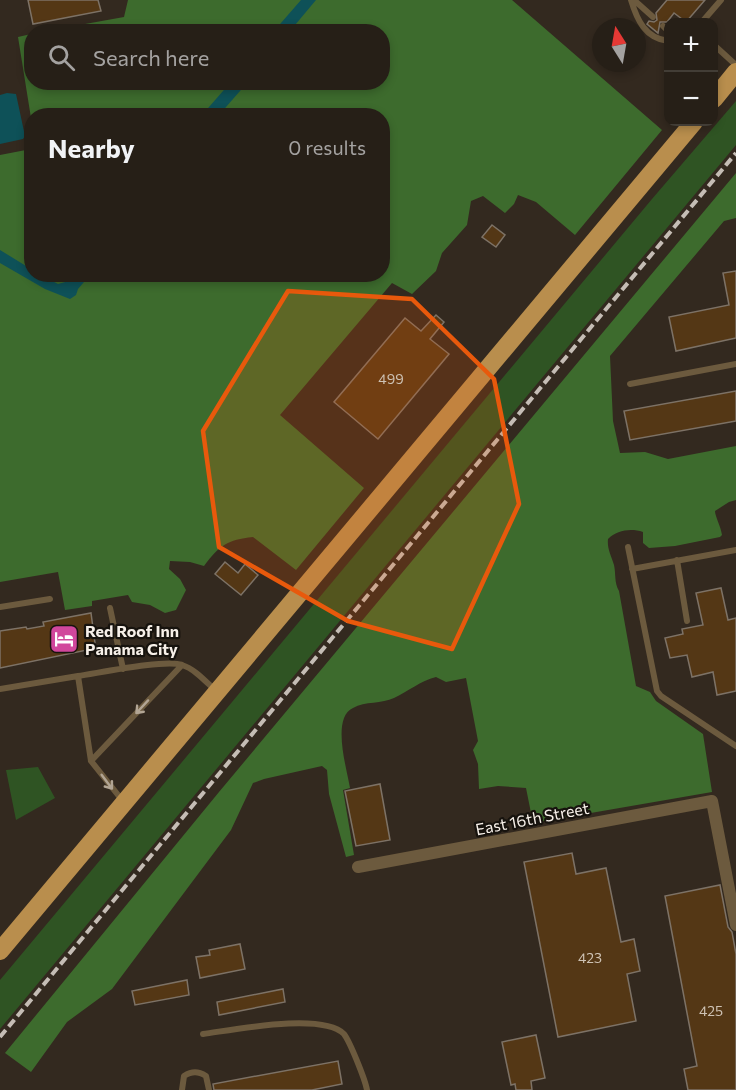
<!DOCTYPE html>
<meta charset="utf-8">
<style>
body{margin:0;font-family:Commissioner,sans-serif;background:#322c24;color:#f1f3f6}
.controls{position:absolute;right:18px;top:18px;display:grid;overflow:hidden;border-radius:12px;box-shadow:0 3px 9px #0003}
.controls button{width:54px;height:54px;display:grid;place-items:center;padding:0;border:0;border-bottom:2px solid #423d36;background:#261f17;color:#f1f3f6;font:30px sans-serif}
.compass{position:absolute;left:592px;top:18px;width:54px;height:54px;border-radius:50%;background:#261f17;box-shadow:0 3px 9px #0003;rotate:349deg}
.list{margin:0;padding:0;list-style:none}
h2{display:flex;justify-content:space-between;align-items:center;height:78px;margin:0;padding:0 24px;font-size:26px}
h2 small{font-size:20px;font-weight:400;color:#a4a2a1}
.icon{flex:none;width:33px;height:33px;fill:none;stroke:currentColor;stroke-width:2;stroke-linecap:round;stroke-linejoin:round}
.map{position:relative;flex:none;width:736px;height:1090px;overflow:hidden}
.search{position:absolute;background:#261f17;box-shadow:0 3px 9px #0003;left:24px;top:24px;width:366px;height:66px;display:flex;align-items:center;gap:15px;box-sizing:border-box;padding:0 21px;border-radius:24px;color:#a4a2a1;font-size:22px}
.panel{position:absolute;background:#261f17;box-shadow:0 3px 9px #0003;left:24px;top:108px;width:366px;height:174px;border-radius:24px}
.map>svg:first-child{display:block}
</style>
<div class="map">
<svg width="736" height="1090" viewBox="0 0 736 1090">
<rect width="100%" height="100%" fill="#33291f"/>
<!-- green -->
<path fill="#2f5423" d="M 736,101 L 736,145 L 0,1029 L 0,980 L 652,199 Z
M 38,767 L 55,798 L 16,820 L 6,770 Z"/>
<!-- forest -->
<path fill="#3d6b2d" d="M 128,0 L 512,0 L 662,130 L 575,235 L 536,202 L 518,195 L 514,204 L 505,213 L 483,196 L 471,201 L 467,225 L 442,253 L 436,271 L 412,294 L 392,283 L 280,415 L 364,488 L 296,570 L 253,537 C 227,540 220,545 204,566 L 190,562 L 170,561 L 169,569 L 180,579 L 186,590 L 176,610 L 165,613 L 150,605 L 132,602 L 128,595 L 92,601 L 92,606 L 65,610 L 58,572 L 0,582 L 0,155 L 31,149 L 32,274 L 382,274 L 382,116 L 32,116 L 31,118 L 18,37 L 31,34 L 32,82 L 382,82 L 382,32 L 46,31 L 124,17 Z
M 736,173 L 736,218 L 724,221 L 610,356 L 613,421 L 620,453 L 645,452 L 668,459 L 736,446 L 736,500 L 729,502 L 715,511 C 715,516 721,527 722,535 L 720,537 L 675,546 L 649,548 L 643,543 L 643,532 C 631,528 617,530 608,539 C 607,549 611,555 614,565 C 616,574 614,582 619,591 L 636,686 L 650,692 L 656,701 L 703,734 L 712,792 L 533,823 L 526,788 L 498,786 L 479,789 L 478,764 L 473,750 L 478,741 L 466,678 L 446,682 L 436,677 C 420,681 409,691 394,698 C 382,704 365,701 353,708 C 331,718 347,769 350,788 L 343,790 L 354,855 L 346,857 L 329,794 L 327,770 L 322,766 L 264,779 L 253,783 L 231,830 L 112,989 L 67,1022 L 31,1072 L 5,1053 L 219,792 Z"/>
<!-- water -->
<path fill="#0e5158" d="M 301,0 L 316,0 L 290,31 L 274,31 Z
M 230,83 L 247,83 L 219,115 L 202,115 Z
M 7,93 L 16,94 L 25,136 L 23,139 L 0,144 L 0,95 Z
M 0,250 L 31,269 L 32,274 L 41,275 L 58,284 L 69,281 L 73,275 L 90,275 L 78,289 L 76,295 L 70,299 L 45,289 L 0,263 Z"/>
<!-- building -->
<path fill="#543715" stroke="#7d7266" stroke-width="1.5" d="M 28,0 L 98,0 L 101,11 L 33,24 Z
M 667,0 L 705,0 L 686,22 L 674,13 L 667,22 L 660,22 L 658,33 L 647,24 L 649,21 L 654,22 L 657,20 L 656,13 Z
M 492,225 L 505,235 L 496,247 L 482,237 Z
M 736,271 L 736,338 L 676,351 L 669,317 L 729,305 L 723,273 Z
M 436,315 L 444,322 L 430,339 L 449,354 L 378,439 L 334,402 L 405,318 L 421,331 Z
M 736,391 L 736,421 L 630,440 L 624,411 Z
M 225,562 L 238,573 L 245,564 L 258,575 L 241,595 L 215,574 Z
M 721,588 L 728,620 L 736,618 L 736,691 L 717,695 L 713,672 L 692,677 L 687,655 L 670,658 L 665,638 L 683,634 L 682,629 L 703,625 L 696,593 Z
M 91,613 L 95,643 L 91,645 L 92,649 L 0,668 L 0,631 L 26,627 L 27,629 L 44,626 L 43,622 Z
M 380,784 L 390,840 L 356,846 L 345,791 Z
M 572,853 L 576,874 L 606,868 L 621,942 L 634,939 L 640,971 L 627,974 L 636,1021 L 558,1037 L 524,862 Z
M 720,885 L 728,927 L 732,932 L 736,954 L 736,1090 L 688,1090 L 684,1069 L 697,1066 L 665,896 Z
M 240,944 L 245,969 L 200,978 L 196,957 L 210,955 L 209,950 Z
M 187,980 L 189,995 L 135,1005 L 132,991 Z
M 283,989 L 285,1002 L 219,1015 L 217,1002 Z
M 536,1035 L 545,1078 L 531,1081 L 532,1090 L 516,1090 L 515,1084 L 511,1085 L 502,1042 Z
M 338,1061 L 342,1084 L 312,1090 L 214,1090 L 213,1084 Z"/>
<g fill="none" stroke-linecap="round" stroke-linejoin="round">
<!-- service -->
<path stroke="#6c5a3e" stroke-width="6" d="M 631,0 C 637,20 645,38 668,41
M 634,0 L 653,17
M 702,22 L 721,0
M 663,26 L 668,31
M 714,45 L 736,65
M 630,384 L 736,364
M 628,547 L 657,691 L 661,696 L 736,746
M 677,560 L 687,621
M 632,569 L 736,550
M 0,607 L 50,599
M 110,608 L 123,669
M 0,689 L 78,676
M 91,761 L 182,665
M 122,800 L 91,761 L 78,676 C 99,673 166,659 182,665 C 195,669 206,682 216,691
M 203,1034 C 233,1030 322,1012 344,1034 C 350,1042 365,1079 367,1090
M 182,1090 L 184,1076 C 192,1071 198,1071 206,1076 L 209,1090"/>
<!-- minor -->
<path stroke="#6c5a3e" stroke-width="12" d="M 358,867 L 712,801 L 736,925"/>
<!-- trunk -->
<path stroke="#b98e4d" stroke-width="18" d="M 714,99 L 736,72
M 0,951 L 694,122"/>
<!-- rail -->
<path stroke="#c5bdb5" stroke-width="4" stroke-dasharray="9 4.5" stroke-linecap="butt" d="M 0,1037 L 736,153"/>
</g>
<!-- one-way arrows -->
<defs><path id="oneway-shaft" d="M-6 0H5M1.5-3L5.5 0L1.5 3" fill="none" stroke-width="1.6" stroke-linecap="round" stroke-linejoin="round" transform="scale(1.5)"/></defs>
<g stroke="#b2a594">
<use href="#oneway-shaft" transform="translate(142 707) rotate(133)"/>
<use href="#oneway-shaft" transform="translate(107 782) rotate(53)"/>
</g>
<!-- marked area -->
<path fill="#e8590c" fill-opacity="0.2" stroke="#e8590c" stroke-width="4.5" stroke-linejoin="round" d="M 288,291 L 412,299 L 494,379 L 519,504 L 452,649 L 348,621 L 219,547 L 203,431 Z"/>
<!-- icons -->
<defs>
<g id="hotel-square" transform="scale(1.5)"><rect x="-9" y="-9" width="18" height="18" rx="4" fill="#d1479c" stroke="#17130e"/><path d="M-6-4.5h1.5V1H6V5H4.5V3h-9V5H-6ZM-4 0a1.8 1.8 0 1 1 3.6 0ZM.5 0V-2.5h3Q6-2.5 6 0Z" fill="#fff"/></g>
</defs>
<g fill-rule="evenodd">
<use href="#hotel-square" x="64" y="639"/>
</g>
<g text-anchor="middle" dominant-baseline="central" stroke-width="4.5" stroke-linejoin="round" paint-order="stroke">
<!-- number labels -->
<g font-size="14" fill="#cec2b4">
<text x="391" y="378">499</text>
<text x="590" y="957">423</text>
<text x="711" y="1010">425</text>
</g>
<!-- poi labels -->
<g font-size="16" font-weight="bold" fill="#f7f0e9" stroke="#17130e" text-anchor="start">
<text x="85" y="630">Red Roof Inn<tspan x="85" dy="18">Panama City</tspan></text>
</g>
<!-- street labels -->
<g font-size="16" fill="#f7f0e9" stroke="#17130e">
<text transform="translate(532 818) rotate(-11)">East 16th Street</text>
</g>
</g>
</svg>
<div class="controls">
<button>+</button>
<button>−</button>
</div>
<svg class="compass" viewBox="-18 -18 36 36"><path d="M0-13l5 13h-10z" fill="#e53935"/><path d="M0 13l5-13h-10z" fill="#a4a2a1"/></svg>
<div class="search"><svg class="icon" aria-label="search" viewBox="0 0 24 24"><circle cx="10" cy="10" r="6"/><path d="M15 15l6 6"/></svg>Search here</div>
<section class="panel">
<h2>Nearby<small>0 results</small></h2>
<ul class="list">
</ul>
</section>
</div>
